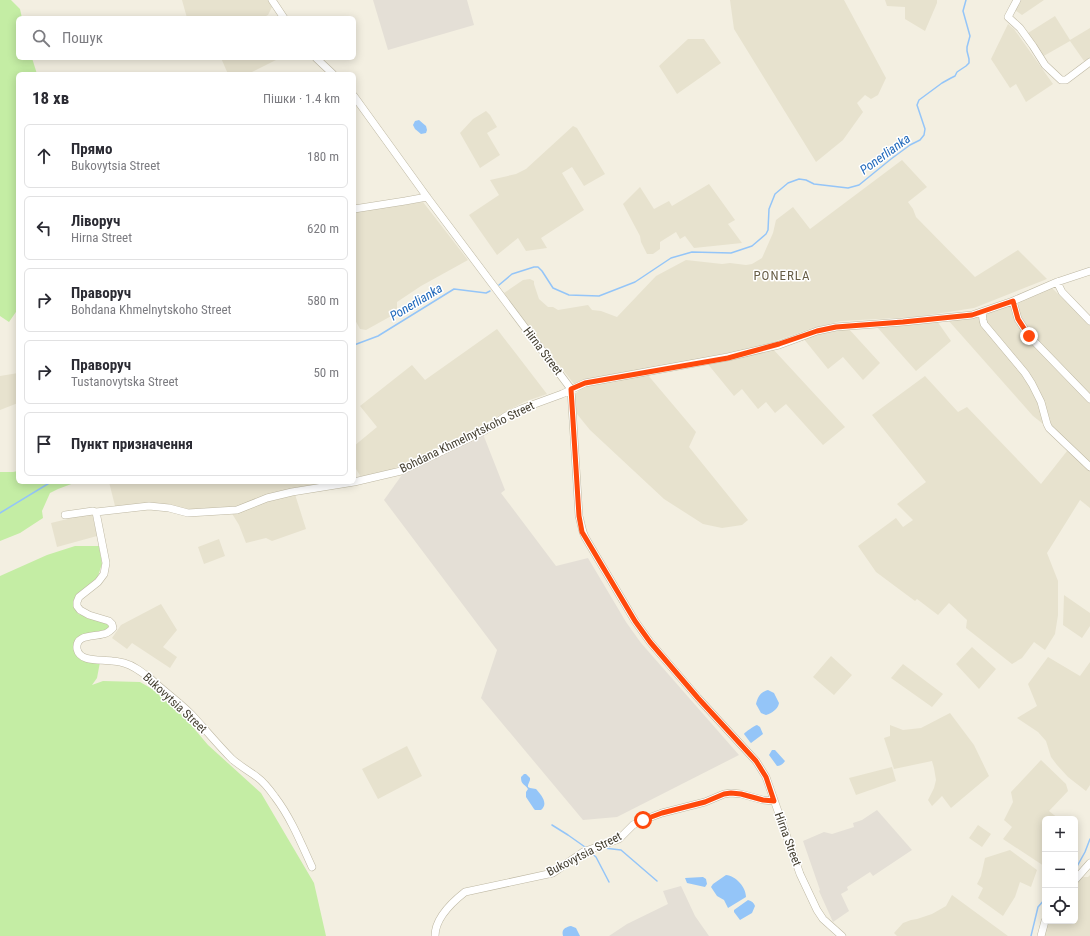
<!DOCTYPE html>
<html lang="uk">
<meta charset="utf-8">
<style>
body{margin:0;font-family:"Roboto Condensed",sans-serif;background:#f7f7f7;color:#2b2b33}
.controls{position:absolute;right:12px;bottom:12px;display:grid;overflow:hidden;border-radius:6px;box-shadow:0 2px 10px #0003}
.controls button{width:36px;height:36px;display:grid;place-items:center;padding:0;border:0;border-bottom:1px solid #e1e1e2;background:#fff;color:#2b2b33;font:20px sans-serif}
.stop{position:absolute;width:12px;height:12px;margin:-9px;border:3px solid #ff490c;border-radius:50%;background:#fff}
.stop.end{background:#ff490c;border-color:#fff;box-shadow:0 1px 4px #0008}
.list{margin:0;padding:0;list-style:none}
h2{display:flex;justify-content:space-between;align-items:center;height:52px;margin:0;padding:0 16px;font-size:17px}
h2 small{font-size:13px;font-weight:400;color:#7c7c81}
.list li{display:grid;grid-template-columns:26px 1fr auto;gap:12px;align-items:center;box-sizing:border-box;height:64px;margin:0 8px 8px;padding:0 8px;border:1px solid #e1e1e2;border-radius:6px}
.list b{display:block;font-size:15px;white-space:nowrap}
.list p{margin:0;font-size:13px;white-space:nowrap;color:#7c7c81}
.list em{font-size:13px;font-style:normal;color:#7c7c81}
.icon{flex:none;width:22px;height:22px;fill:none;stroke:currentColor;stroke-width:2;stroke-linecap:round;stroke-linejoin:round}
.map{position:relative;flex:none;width:1090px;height:936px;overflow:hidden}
.search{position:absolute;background:#fff;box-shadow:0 2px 10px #0003;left:16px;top:16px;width:340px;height:44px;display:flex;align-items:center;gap:10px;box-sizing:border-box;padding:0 14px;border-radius:6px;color:#7c7c81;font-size:15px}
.panel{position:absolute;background:#fff;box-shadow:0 2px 10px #0003;left:16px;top:72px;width:340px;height:412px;border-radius:6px}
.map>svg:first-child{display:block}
</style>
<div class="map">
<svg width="1090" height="936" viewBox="0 0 1090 936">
<rect width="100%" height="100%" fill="#f3efe1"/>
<!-- residential -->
<path fill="#e7e2ce" d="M 182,0 L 268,0 L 272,7 L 268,15 L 262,18 L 187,18 Z
M 730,0 L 844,0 L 886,78 L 878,95 L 871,99 L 865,95 L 857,103 L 863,112 L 843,140 L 816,162 L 734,29 Z
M 885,0 L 937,0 L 937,3 L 925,31 L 905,19 L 905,7 L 887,6 Z
M 1020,0 L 1044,0 L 1022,15 L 1015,10 Z
M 1055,16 L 1070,40 L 1090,28 L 1090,58 L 1084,61 L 1070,41 L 1042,57 L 1028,33 Z
M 1008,24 L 1014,29 L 1053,84 L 1026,102 L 1016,84 L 1010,88 L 991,59 Z
M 688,39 L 704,39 L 721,63 L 677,94 L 659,66 Z
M 221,58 L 280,58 L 250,73 L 228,74 Z
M 486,111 L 490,115 L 497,127 L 487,133 L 500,155 L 480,168 L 460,133 L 473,119 Z
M 573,126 L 577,128 L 605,174 L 584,186 L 572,167 L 562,173 L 584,210 L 541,238 L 547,248 L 526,251 L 518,238 L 497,255 L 469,215 L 499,195 L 490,180 L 516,174 L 526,169 Z
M 902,160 L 927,187 L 908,202 L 913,209 L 916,217 L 975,277 L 1018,250 L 1047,279 L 974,308 L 916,317 L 841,321 L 810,329 L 776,341 L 738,353 L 588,380 L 574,384 L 511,304 L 504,293 L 523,280 L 530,279 L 534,281 L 534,284 L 539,299 L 548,307 L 553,307 L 558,310 L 588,305 L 592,310 L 601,311 L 617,317 L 656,276 L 686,260 L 722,264 L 730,263 L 746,265 L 752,264 L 762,258 L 773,233 L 776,220 L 793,207 L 810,229 Z
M 709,184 L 735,220 L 728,224 L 742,243 L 694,248 L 685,236 L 680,239 L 676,232 L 660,242 L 660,249 L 653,254 L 647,254 L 641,242 L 640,236 L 623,204 L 640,187 L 654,209 L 669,201 L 672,206 Z
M 423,202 L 468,260 L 421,286 L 397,302 L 397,309 L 393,315 L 366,330 L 360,329 L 354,318 L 354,285 L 355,284 L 354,281 L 354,212 L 365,210 Z
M 1052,288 L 1090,325 L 1090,508 L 1080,500 L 1047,553 L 1058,581 L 1058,615 L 1055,634 L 1045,650 L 1034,642 L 1022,658 L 1012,664 L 966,628 L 967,620 L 949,603 L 938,615 L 917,599 L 915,601 L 876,572 L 858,546 L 896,518 L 903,527 L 913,520 L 897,504 L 926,482 L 872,415 L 925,376 L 958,412 L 967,407 L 1041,484 L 1071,446 L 1033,416 L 948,320 L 985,313 Z
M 937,321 L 951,341 L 916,371 L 877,327 Z
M 848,328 L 880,363 L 863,380 L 843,357 L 828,369 L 803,338 L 830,329 Z
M 497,329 L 547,394 L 524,402 L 505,412 L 474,430 L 391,470 L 361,477 L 356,469 L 354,462 L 354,446 L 377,427 L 360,406 L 412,365 L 425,380 Z
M 772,348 L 845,427 L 823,445 L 786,404 L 775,413 L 766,402 L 758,409 L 742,389 L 734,396 L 707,363 Z
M 18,373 L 18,403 L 0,410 L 0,376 Z
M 647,374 L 696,432 L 689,447 L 748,520 L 742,525 L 722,528 L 703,524 L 664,499 L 590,430 L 577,414 L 574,399 L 576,393 L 582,388 Z
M 109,482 L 331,482 L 293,488 L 306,529 L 272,541 L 266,538 L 246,543 L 239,525 L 228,507 L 188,510 L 153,504 L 115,506 Z
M 92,513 L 97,536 L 57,547 L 51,523 Z
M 219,539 L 225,556 L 204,564 L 198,547 Z
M 1064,595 L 1090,613 L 1090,626 L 1082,638 L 1063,625 Z
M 161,604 L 177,630 L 163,647 L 177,657 L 170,668 L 132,643 L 127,649 L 112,638 L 121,625 Z
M 972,647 L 996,669 L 979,689 L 956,664 Z
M 831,656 L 852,675 L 834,695 L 813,677 Z
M 1048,657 L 1080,676 L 1090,662 L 1090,785 L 1086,791 L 1068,777 L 1057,765 L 1051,757 L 1046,741 L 1038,732 L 1017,718 L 1037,706 L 1028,684 Z
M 903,664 L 943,694 L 932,707 L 891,678 Z
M 950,713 L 974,745 L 989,776 L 951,808 L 942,796 L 932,806 L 928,800 L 934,788 L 936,780 L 934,768 L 932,761 L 894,769 L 884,738 L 890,736 L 890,725 L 903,730 L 921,728 Z
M 407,746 L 422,776 L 378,799 L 362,769 Z
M 1041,760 L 1066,784 L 1068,791 L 1049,811 L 1059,819 L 1045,819 L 1045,865 L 1044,866 L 1003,839 L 1012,827 L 1004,820 L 1013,802 L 1011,792 Z
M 892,767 L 896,781 L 856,795 L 849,778 Z
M 978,825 L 991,834 L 982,847 L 969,838 Z
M 1010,850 L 1037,870 L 1031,887 L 1020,882 L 1015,897 L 1003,916 L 978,898 L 983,888 L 977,884 L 981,876 L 985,858 Z
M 1090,875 L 1090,936 L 1042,936 L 1047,921 L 1075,921 L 1075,883 L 1081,877 L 1088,877 Z
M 952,895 L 1008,936 L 897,936 L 894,933 L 903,923 L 911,920 L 917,919 L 932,914 L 946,906 Z"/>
<!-- industrial -->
<path fill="#e4dfd6" d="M 373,0 L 467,0 L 474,25 L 388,50 Z
M 483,434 L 505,490 L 501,493 L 556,566 L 588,558 L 626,622 L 641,643 L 739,755 L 617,817 L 583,820 L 481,698 L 497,650 L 384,500 L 404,472 Z
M 877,810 L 912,850 L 873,876 L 870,872 L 847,887 L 848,890 L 841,894 L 849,911 L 833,922 L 819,891 L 820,890 L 803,841 L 824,832 L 832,834 L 854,827 L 853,823 L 862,820 Z
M 681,886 L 695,916 L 709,936 L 609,936 L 627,924 L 668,904 L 663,891 Z"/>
<!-- green -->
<path fill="#c4eda4" d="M 0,0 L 11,0 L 20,9 L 22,18 L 18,18 L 18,58 L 32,58 L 37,74 L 18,74 L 18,309 L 9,322 L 0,316 Z
M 18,471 L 18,482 L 74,482 L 74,483 L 58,489 L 50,493 L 42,511 L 43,518 L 20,533 L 0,541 L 0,472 L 13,472 Z
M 75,546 L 99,546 L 102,564 L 97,579 L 73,601 L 78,614 C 86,616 104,620 109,625 L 108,630 L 84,634 L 76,651 L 100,662 L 97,678 L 92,685 L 103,681 L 140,682 L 154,690 L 186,719 L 208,745 L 261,793 L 314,883 L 326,936 L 0,936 L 0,576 L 47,555 Z"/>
<!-- water -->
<path fill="#94c5f8" d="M 419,120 L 426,126 L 427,130 L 426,133 L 421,134 L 415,129 L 413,125 L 415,121 Z
M 768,690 L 774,693 L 779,703 C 778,709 772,713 766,715 L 761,713 L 756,704 C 758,696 761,692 768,690 Z
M 757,725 L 760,727 L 763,734 L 751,743 L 750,742 L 744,734 C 745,732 754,726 757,725 Z
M 772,750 L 775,750 L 784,760 L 785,761 C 783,764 780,766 777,766 L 769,755 Z
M 524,774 L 526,774 L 530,778 L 530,780 L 528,785 L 528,787 L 530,788 L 536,789 C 541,795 549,803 541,810 L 535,810 L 534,809 L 526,797 L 526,792 L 528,789 C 524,783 521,785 521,777 Z
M 726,875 C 736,876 746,887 746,897 L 728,908 L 724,900 L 717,896 L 711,887 L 713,884 Z
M 703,877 L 706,879 L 707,884 L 705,887 L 687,883 L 685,878 Z
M 748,900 C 752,901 754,903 755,906 L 752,913 L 740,920 L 734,912 L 734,910 Z
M 571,926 L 576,928 L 580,936 L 563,936 C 561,929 566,927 571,926 Z"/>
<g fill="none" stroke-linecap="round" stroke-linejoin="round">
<!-- stream -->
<path stroke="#94c5f8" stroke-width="1.5" d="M 499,285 L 512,274 L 534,267 L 538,267 L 542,271 L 553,288 L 569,295 L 599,296 L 635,282 L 671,258 L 692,252 L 731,253 L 752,246 L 766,234 L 768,230 L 769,209 L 775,194 L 788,183 L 799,179 L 806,180 L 814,184 L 848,188 L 859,185 L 891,159 L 910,145 L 920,140 L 924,135 L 925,129 L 917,105 L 919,100 L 942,83 L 951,78 L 955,76 L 957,72 L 966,66 L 969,63 L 969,59 L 967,51 L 967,47 L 970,36 L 963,11 L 966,0
M 354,345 L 378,336 L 454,289 L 486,293 L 490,291
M 0,513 L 51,482
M 552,825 L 568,835 L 585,847
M 604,848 L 621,850 L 657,881
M 590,852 L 596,857 L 609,882
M 1075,870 L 1085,852 L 1090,839
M 1031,936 L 1038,907 L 1045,899"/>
<!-- minor casing -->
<g stroke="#beb8a3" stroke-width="8">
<path id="minor" d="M 272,0 L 284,18
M 1017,0 L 1008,17 L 1020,28 L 1033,46 L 1045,65 L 1061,80 L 1066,80 L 1090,62
M 316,58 L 333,74
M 354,96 L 427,197 L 571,389 L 579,516 L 583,532 L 585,537 L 635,621 L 650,642 L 698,698 L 756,761 L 766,777 L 800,874 L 817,910 L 823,919 L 842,936
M 354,209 L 405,201 L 427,197
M 1057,282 L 1062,292 L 1090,321
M 1013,301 L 1018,319 L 1029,336 L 1090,399
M 982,312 L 983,320 L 984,324 L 1025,373 L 1032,384 L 1041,402 L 1047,424 L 1049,428 L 1090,467
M 354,482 L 401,471 L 484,431 L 506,416 L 521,409 L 562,394 L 585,383 L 728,357 L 779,345 L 817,331 L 836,327 L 903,322 L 972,315 L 1013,301 L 1057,282 L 1090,271
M 96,512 L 106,563 L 104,574 L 98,582 L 79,597 L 77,602 L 77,606 L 80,610 L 89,615 L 109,621 L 112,624 L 113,628 C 110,631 107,634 103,634 C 94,637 75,634 77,649 C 80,663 102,659 112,661 C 116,661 120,662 124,663 C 135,666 143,673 152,680 C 165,692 179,702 191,714 C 205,729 218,745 232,759 C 240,766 249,771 257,777 C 264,782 270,790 275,797 C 291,818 301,843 312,867
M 65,515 L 93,511 L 96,512 L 149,506 L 169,508 L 188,513 L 237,510 L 267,498 L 292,492 L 354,482
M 1075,880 L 1090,863
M 435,936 C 435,918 451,903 465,892 L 553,873 L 583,852 L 619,839 L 633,825 L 643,820 L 662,813 L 705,802 L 724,794 L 731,793 L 741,794 L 763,800 L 774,801
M 1041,936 L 1045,921"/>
</g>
<!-- minor -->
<use href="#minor" stroke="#fff" stroke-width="7"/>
</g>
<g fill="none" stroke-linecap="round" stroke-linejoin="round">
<!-- route -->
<path stroke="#ff490c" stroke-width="5" d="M 643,820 L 662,813 L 705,802 L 724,794 L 731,793 L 741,794 L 763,800 L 774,801 L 766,777 L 756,761 L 698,698 L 650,642 L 635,621 L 585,537 L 582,532 L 579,516 L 571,389 L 585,383 L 728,358 L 779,344 L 817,331 L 836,327 L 903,322 L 972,315 L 1013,301 L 1018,319 L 1029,336"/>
</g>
<g text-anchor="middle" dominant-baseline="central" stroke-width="3" stroke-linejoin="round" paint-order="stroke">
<!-- street labels -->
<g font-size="12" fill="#443f31" stroke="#fff">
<text transform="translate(543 351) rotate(53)">Hirna Street</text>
<text transform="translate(467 437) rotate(-26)">Bohdana Khmelnytskoho Street</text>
<text transform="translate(175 703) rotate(43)">Bukovytsia Street</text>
<text transform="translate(788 839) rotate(70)">Hirna Street</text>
<text transform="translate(584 854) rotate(-27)">Bukovytsia Street</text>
</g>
<!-- water labels -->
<g font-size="13" font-style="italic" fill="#2069bb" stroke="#fff">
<text transform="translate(885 154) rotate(-36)">Ponerlianka</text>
<text transform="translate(416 302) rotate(-31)">Ponerlianka</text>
</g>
<!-- neighbourhood labels -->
<g font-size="13" letter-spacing="1" fill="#685e47" stroke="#fff">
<text x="782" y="275">PONERLA</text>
</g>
</g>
</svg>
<div class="controls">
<button>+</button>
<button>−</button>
<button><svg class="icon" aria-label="locate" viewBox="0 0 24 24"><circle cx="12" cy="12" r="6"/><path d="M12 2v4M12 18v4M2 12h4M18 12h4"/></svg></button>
</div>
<div class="stop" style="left:643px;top:820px"></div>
<div class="stop end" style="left:1029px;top:336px"></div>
<div class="search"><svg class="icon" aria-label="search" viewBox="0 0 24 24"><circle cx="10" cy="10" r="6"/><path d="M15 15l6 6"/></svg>Пошук</div>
<section class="panel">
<h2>18 хв<small>Пішки · 1.4 km</small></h2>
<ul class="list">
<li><svg class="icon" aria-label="ahead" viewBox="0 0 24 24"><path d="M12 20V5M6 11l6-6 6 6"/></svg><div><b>Прямо</b><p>Bukovytsia Street</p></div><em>180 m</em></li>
<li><svg class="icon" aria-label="left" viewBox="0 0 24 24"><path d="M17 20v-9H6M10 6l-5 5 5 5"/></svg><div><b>Ліворуч</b><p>Hirna Street</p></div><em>620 m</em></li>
<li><svg class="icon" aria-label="right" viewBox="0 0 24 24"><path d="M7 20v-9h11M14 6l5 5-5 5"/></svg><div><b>Праворуч</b><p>Bohdana Khmelnytskoho Street</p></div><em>580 m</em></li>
<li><svg class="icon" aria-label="right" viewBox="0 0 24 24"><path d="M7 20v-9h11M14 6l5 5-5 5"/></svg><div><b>Праворуч</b><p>Tustanovytska Street</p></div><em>50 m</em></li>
<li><svg class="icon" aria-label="arrive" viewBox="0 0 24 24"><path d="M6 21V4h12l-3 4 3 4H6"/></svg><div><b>Пункт призначення</b></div></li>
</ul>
</section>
</div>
